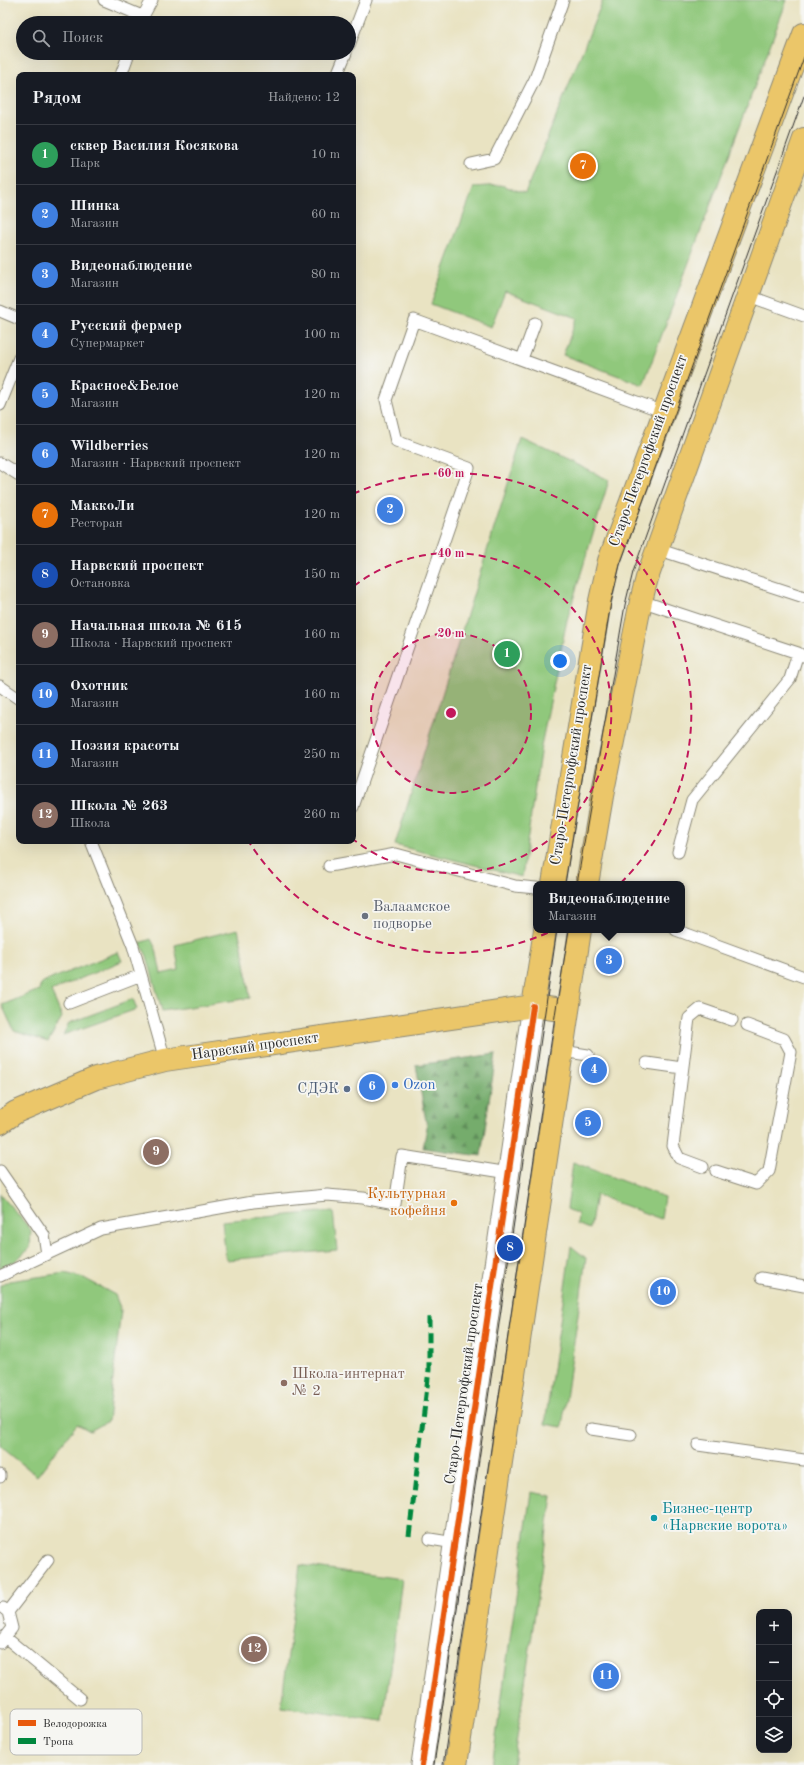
<!DOCTYPE html>
<html lang="ru">
<meta charset="utf-8">
<style>
body{margin:0;font-family:"Old Standard TT",serif;background:#242831;color:#f1f3f6}
.controls{position:absolute;right:12px;bottom:12px;display:grid;overflow:hidden;border-radius:8px;box-shadow:0 4px 16px #0002}
.controls button{width:36px;height:36px;display:grid;place-items:center;padding:0;border:0;border-bottom:1px solid #363941;background:#171b24;color:#f1f3f6;font:20px sans-serif}
.you{position:absolute;left:560px;top:661px;width:14px;height:14px;margin:-10px;border:3px solid #fff;border-radius:50%;background:#1a73e8;box-shadow:0 0 0 6px #1a73e833}
.badge{display:grid;place-items:center;width:26px;height:26px;border-radius:50%;background:#7c3aed;color:#fff;font-size:13px;font-weight:700}
.pin{position:absolute;translate:-50% -50%;border:2px solid #fff;box-shadow:0 1px 4px #0006}
.popup{position:absolute;left:533px;top:881px;width:152px;height:52px;box-sizing:border-box;display:grid;place-content:center;border-radius:8px;background:#171b24;filter:drop-shadow(0 1px 3px #0005);font-size:13px;white-space:nowrap;color:#9ea1a6}
.popup b{font-size:15px;color:#f1f3f6}
.popup::after{content:'';position:absolute;left:50%;top:100%;margin-left:-8px;border:8px solid transparent;border-top-color:#171b24}
.list{margin:0;padding:0;list-style:none}
h2{display:flex;justify-content:space-between;align-items:center;height:52px;margin:0;padding:0 16px;font-size:17px}
h2 small{font-size:13px;font-weight:400;color:#9ea1a6}
.list li{display:grid;grid-template-columns:26px 1fr auto;gap:12px;align-items:center;box-sizing:border-box;height:60px;padding:0 16px;border-top:1px solid #363941}
.list b{display:block;font-size:15px;white-space:nowrap}
.list p{margin:0;font-size:13px;white-space:nowrap;color:#9ea1a6}
.list em{font-size:13px;font-style:normal;color:#9ea1a6}
.icon{flex:none;width:22px;height:22px;fill:none;stroke:currentColor;stroke-width:2;stroke-linecap:round;stroke-linejoin:round}
.map{position:relative;flex:none;width:804px;height:1765px;overflow:hidden}
.search{position:absolute;background:#171b24;box-shadow:0 4px 16px #0002;left:16px;top:16px;width:340px;height:44px;display:flex;align-items:center;gap:10px;box-sizing:border-box;padding:0 14px;border-radius:22px;color:#9ea1a6;font-size:15px}
.panel{position:absolute;background:#171b24;box-shadow:0 4px 16px #0002;left:16px;top:72px;width:340px;height:772px;border-radius:8px}
.map>svg:first-child{display:block}
</style>
<div class="map">
<svg width="804" height="1765" viewBox="0 0 804 1765">
<defs>
<pattern id="forest-firs" width="22" height="20" patternUnits="userSpaceOnUse"><rect width="22" height="20" fill="#74ac6c"/><path d="M5 1l3.5 6h-7zM16 11l3.5 6h-7z" fill="#5f8c59"/></pattern>
</defs>
<rect width="100%" height="100%" fill="#f6f6f2"/>
<filter id="ink" filterUnits="userSpaceOnUse"><feTurbulence type="fractalNoise" baseFrequency=".025" numOctaves="2"/><feDisplacementMap in="SourceGraphic" scale="8" xChannelSelector="R" yChannelSelector="G"/><feConvolveMatrix kernelMatrix="1 2 1 2 8 2 1 2 1" color-interpolation-filters="sRGB"/></filter>
<filter id="wash" filterUnits="userSpaceOnUse"><feTurbulence type="fractalNoise" baseFrequency=".012" numOctaves="4" result="noise"/><feDisplacementMap in="SourceGraphic" scale="16" xChannelSelector="R" yChannelSelector="G"/><feGaussianBlur stdDeviation="0.9" result="paint"/><feColorMatrix in="noise" values="0 0 0 0 0 0 0 0 0 0 0 0 0 0 0 0 0 1.4 0 .05"/><feComposite in="paint" operator="in"/></filter>
<g filter="url(#wash)">
<rect width="100%" height="100%" fill="#e9e3c2"/>
<!-- green -->
<path fill="#90c87c" stroke="#5e7a54" d="M 603,0 L 787,0 L 643,385 L 563,355 L 577,318 L 505,291 L 491,327 L 431,304 L 474,187 L 501,185 L 525,193 Z
M 522,439 L 609,480 L 567,620 L 541,746 L 522,877 L 395,845 Z
M 238,929 L 244,956 L 250,998 L 162,1011 L 147,956 L 140,943 L 151,939 L 156,949 L 161,974 L 179,970 L 175,945 Z
M 118,952 L 122,961 L 51,991 L 62,1017 L 48,1042 L 14,1031 L 2,1005 L 39,990 L 41,983 Z
M 133,999 L 137,1009 L 63,1035 L 69,1023 Z
M 573,1162 L 664,1197 L 661,1219 L 596,1195 L 590,1229 L 577,1224 L 578,1214 L 567,1209 Z
M 0,1194 L 31,1230 L 30,1248 L 6,1269 L 0,1268 Z
M 333,1211 L 337,1250 L 226,1260 L 222,1221 Z
M 571,1246 L 586,1258 L 562,1427 L 545,1424 Z
M 65,1273 L 84,1278 L 115,1295 L 121,1310 L 108,1421 L 90,1431 L 77,1424 L 37,1476 L 0,1446 L 0,1286 L 9,1281 Z
M 531,1492 L 552,1496 L 513,1765 L 492,1765 Z
M 300,1565 L 402,1579 L 383,1721 L 281,1707 Z"/>
<!-- forest -->
<path fill="url(#forest-firs)" stroke="#506c4c" d="M 496,1054 L 481,1156 L 423,1148 L 427,1127 L 416,1065 Z"/>
</g>
<g filter="url(#ink)">
<g fill="none" stroke-linecap="round" stroke-linejoin="round">
<!-- service casing -->
<g stroke="#8a8776" stroke-width="13">
<path id="service" d="M 104,0 L 142,16
M 140,22 L 152,0
M 349,45 L 366,0
M 121,75 L 129,53
M 337,75 L 346,53
M 471,164 L 494,159 L 535,79 L 563,0
M 749,296 L 804,316
M 0,311 L 19,319
M 522,359 L 535,323
M 0,405 L 19,358
M 0,463 L 19,475
M 657,549 L 804,597
M 641,601 L 798,653 L 803,656
M 0,686 L 19,699
M 353,807 L 469,468 L 396,441 L 386,400 L 414,320 L 664,412
M 91,841 L 133,946 L 165,1060
M 678,852 L 692,800 L 790,679 L 798,653
M 329,866 L 396,854 L 515,886 L 536,888
M 676,930 L 804,977
M 69,1003 L 141,975
M 562,1051 L 588,1055
M 647,1063 L 682,1068
M 703,1167 L 679,1158 L 673,1146 L 689,1018 L 700,1009 L 732,1020
M 0,1171 L 44,1235 L 47,1254
M 716,1171 L 756,1184 L 769,1171 L 791,1052 L 784,1039 L 747,1025
M 0,1276 L 101,1229 L 253,1202 L 327,1195 L 363,1198 L 395,1204 L 402,1156 L 509,1173
M 761,1278 L 804,1286
M 591,1429 L 631,1435
M 698,1445 L 804,1460
M 0,1475 L 0,1477
M 430,1539 L 455,1543
M 8,1612 L 48,1560
M 5,1637 L 80,1699
M 0,1643 L 12,1628 L 8,1612 L 3,1608"/>
</g>
<!-- minor casing -->
<g stroke="#8a8776" stroke-width="23">
<path id="minor" d="M 422,1765 L 533,1006"/>
</g>
<!-- primary casing -->
<g stroke="#8a8776" stroke-width="24">
<path id="primary" d="M 553,884 L 600,601 L 609,561 L 804,34
M 587,884 L 602,796 L 641,601 L 647,578 L 804,139
M 533,1006 L 545,930
M 0,1123 L 16,1112 L 96,1078 L 165,1060 L 533,1006 L 568,1011
M 456,1765 L 580,930"/>
</g>
<!-- service -->
<use href="#service" stroke="#fff" stroke-width="11"/>
<!-- minor -->
<use href="#minor" stroke="#fff" stroke-width="21"/>
<!-- primary -->
<use href="#primary" stroke="#ebc669" stroke-width="22"/>
<!-- tram -->
<path stroke="#2b2b2b" stroke-width="1" d="M 565,884 L 611,602 L 620,565 L 804,57
M 577,884 L 625,605 L 633,572 L 804,96
M 434,1765 L 557,930
M 443,1765 L 502,1376 L 556,1009 L 569,930"/>
<!-- quiet -->
<path stroke="#00873e" stroke-width="5" stroke-dasharray="10 5" stroke-linecap="butt" d="M 409,1536 L 429,1370 L 429,1315"/>
<!-- cycleway casing -->
<g stroke="#f6f6f2" stroke-width="8">
<path id="cycleway" d="M 422,1765 L 533,1006"/>
</g>
<!-- cycleway -->
<use href="#cycleway" stroke="#e8590c" stroke-width="6"/>
</g>
</g>
<!-- distance rings -->
<circle cx="451" cy="713" r="80" fill="#c2185b" fill-opacity=".12"/>
<g fill="none" stroke="#c2185b" stroke-width="2" stroke-dasharray="7 5">
<circle cx="451" cy="713" r="80"/>
<path d="M354 586A160 160 0 1 1 354 840"/>
<path d="M353 494A240 240 0 1 1 249 842"/>
</g>
<!-- markers -->
<circle fill="#6b7280" stroke="#f6f6f2" stroke-width="1.5" cx="365" cy="916" r="4"/>
<circle fill="#3f7fe0" stroke="#f6f6f2" stroke-width="1.5" cx="395" cy="1085" r="4"/>
<circle fill="#5c6f8a" stroke="#f6f6f2" stroke-width="1.5" cx="347" cy="1089" r="4"/>
<circle fill="#e8710a" stroke="#f6f6f2" stroke-width="1.5" cx="454" cy="1203" r="4"/>
<circle fill="#8d6e63" stroke="#f6f6f2" stroke-width="1.5" cx="284" cy="1383" r="4"/>
<circle fill="#0f9aa8" stroke="#f6f6f2" stroke-width="1.5" cx="654" cy="1518" r="4"/>
<g text-anchor="middle" dominant-baseline="central" stroke-width="3.5" stroke-linejoin="round" paint-order="stroke">
<!-- street labels -->
<g font-size="15" fill="#2b2b2b" stroke="#f6f6f2">
<text transform="translate(649 451) rotate(-70)">Старо-Петергофский проспект</text>
<text transform="translate(572 765) rotate(-81)">Старо-Петергофский проспект</text>
<text transform="translate(255 1047) rotate(-8)">Нарвский проспект</text>
<text transform="translate(465 1384) rotate(-82)">Старо-Петергофский проспект</text>
</g>
<!-- worship labels -->
<g font-size="15" fill="#5b616d" stroke="#f6f6f2" text-anchor="start">
<text x="373" y="907">Валаамское<tspan x="373" dy="17">подворье</tspan></text>
</g>
<!-- shop labels -->
<g font-size="15" fill="#366cbe" stroke="#f6f6f2" text-anchor="start">
<text x="403" y="1085">Ozon</text>
</g>
<!-- service labels -->
<g font-size="15" fill="#4e5e75" stroke="#f6f6f2" text-anchor="end">
<text x="339" y="1089">СДЭК</text>
</g>
<!-- food labels -->
<g font-size="15" fill="#c56008" stroke="#f6f6f2" text-anchor="end">
<text x="446" y="1194">Культурная<tspan x="446" dy="17">кофейня</tspan></text>
</g>
<!-- education labels -->
<g font-size="15" fill="#785e54" stroke="#f6f6f2" text-anchor="start">
<text x="292" y="1374">Школа-интернат<tspan x="292" dy="17">№ 2</tspan></text>
</g>
<!-- culture labels -->
<g font-size="15" fill="#0d838f" stroke="#f6f6f2" text-anchor="start">
<text x="662" y="1509">Бизнес-центр<tspan x="662" dy="17">«Нарвские ворота»</tspan></text>
</g>
</g>
<!-- legend -->
<rect x="10" y="1709" width="132" height="46" rx="6" fill="#f6f6f2" stroke="#b9b9b6" stroke-width="1"/>
<rect x="18" y="1720" width="18" height="6" fill="#e8590c"/>
<rect x="18" y="1738" width="18" height="6" fill="#00873e"/>
<g font-size="11" fill="#2b2b2b">
<text x="43" y="1727">Велодорожка</text>
<text x="43" y="1745">Тропа</text>
</g>
<circle cx="451" cy="713" r="6" fill="#c2185b" stroke="#f6f6f2" stroke-width="2"/>
<g font-size="12" text-anchor="middle" font-weight="bold" fill="#c2185b" stroke="#f6f6f2" stroke-width="3.5" stroke-linejoin="round" paint-order="stroke">
<text x="451" y="477">60 m</text>
<text x="451" y="557">40 m</text>
<text x="451" y="637">20 m</text>
</g>
</svg>
<div class="controls">
<button>+</button>
<button>−</button>
<button><svg class="icon" aria-label="locate" viewBox="0 0 24 24"><circle cx="12" cy="12" r="6"/><path d="M12 2v4M12 18v4M2 12h4M18 12h4"/></svg></button>
<button><svg class="icon" aria-label="layers" viewBox="0 0 24 24"><path d="M12 4l9 5-9 5-9-5zM3 14l9 5 9-5"/></svg></button>
</div>
<div class="you"></div>
<div class="pin badge" style="left:507px;top:654px;background:#2e9e5b">1</div>
<div class="pin badge" style="left:390px;top:510px;background:#3f7fe0">2</div>
<div class="pin badge" style="left:609px;top:961px;background:#3f7fe0">3</div>
<div class="popup"><b>Видеонаблюдение</b>Магазин</div>
<div class="pin badge" style="left:594px;top:1070px;background:#3f7fe0">4</div>
<div class="pin badge" style="left:588px;top:1123px;background:#3f7fe0">5</div>
<div class="pin badge" style="left:372px;top:1087px;background:#3f7fe0">6</div>
<div class="pin badge" style="left:583px;top:166px;background:#e8710a">7</div>
<div class="pin badge" style="left:510px;top:1248px;background:#1a4fb4">8</div>
<div class="pin badge" style="left:156px;top:1152px;background:#8d6e63">9</div>
<div class="pin badge" style="left:663px;top:1292px;background:#3f7fe0">10</div>
<div class="pin badge" style="left:606px;top:1676px;background:#3f7fe0">11</div>
<div class="pin badge" style="left:254px;top:1649px;background:#8d6e63">12</div>
<div class="search"><svg class="icon" aria-label="search" viewBox="0 0 24 24"><circle cx="10" cy="10" r="6"/><path d="M15 15l6 6"/></svg>Поиск</div>
<section class="panel">
<h2>Рядом<small>Найдено: 12</small></h2>
<ul class="list">
<li><span class="badge" style="background:#2e9e5b">1</span><div><b>сквер Василия Косякова</b><p>Парк</p></div><em>10 m</em></li>
<li><span class="badge" style="background:#3f7fe0">2</span><div><b>Шинка</b><p>Магазин</p></div><em>60 m</em></li>
<li><span class="badge" style="background:#3f7fe0">3</span><div><b>Видеонаблюдение</b><p>Магазин</p></div><em>80 m</em></li>
<li><span class="badge" style="background:#3f7fe0">4</span><div><b>Русский фермер</b><p>Супермаркет</p></div><em>100 m</em></li>
<li><span class="badge" style="background:#3f7fe0">5</span><div><b>Красное&amp;Белое</b><p>Магазин</p></div><em>120 m</em></li>
<li><span class="badge" style="background:#3f7fe0">6</span><div><b>Wildberries</b><p>Магазин · Нарвский проспект</p></div><em>120 m</em></li>
<li><span class="badge" style="background:#e8710a">7</span><div><b>МаккоЛи</b><p>Ресторан</p></div><em>120 m</em></li>
<li><span class="badge" style="background:#1a4fb4">8</span><div><b>Нарвский проспект</b><p>Остановка</p></div><em>150 m</em></li>
<li><span class="badge" style="background:#8d6e63">9</span><div><b>Начальная школа № 615</b><p>Школа · Нарвский проспект</p></div><em>160 m</em></li>
<li><span class="badge" style="background:#3f7fe0">10</span><div><b>Охотник</b><p>Магазин</p></div><em>160 m</em></li>
<li><span class="badge" style="background:#3f7fe0">11</span><div><b>Поэзия красоты</b><p>Магазин</p></div><em>250 m</em></li>
<li><span class="badge" style="background:#8d6e63">12</span><div><b>Школа № 263</b><p>Школа</p></div><em>260 m</em></li>
</ul>
</section>
</div>
